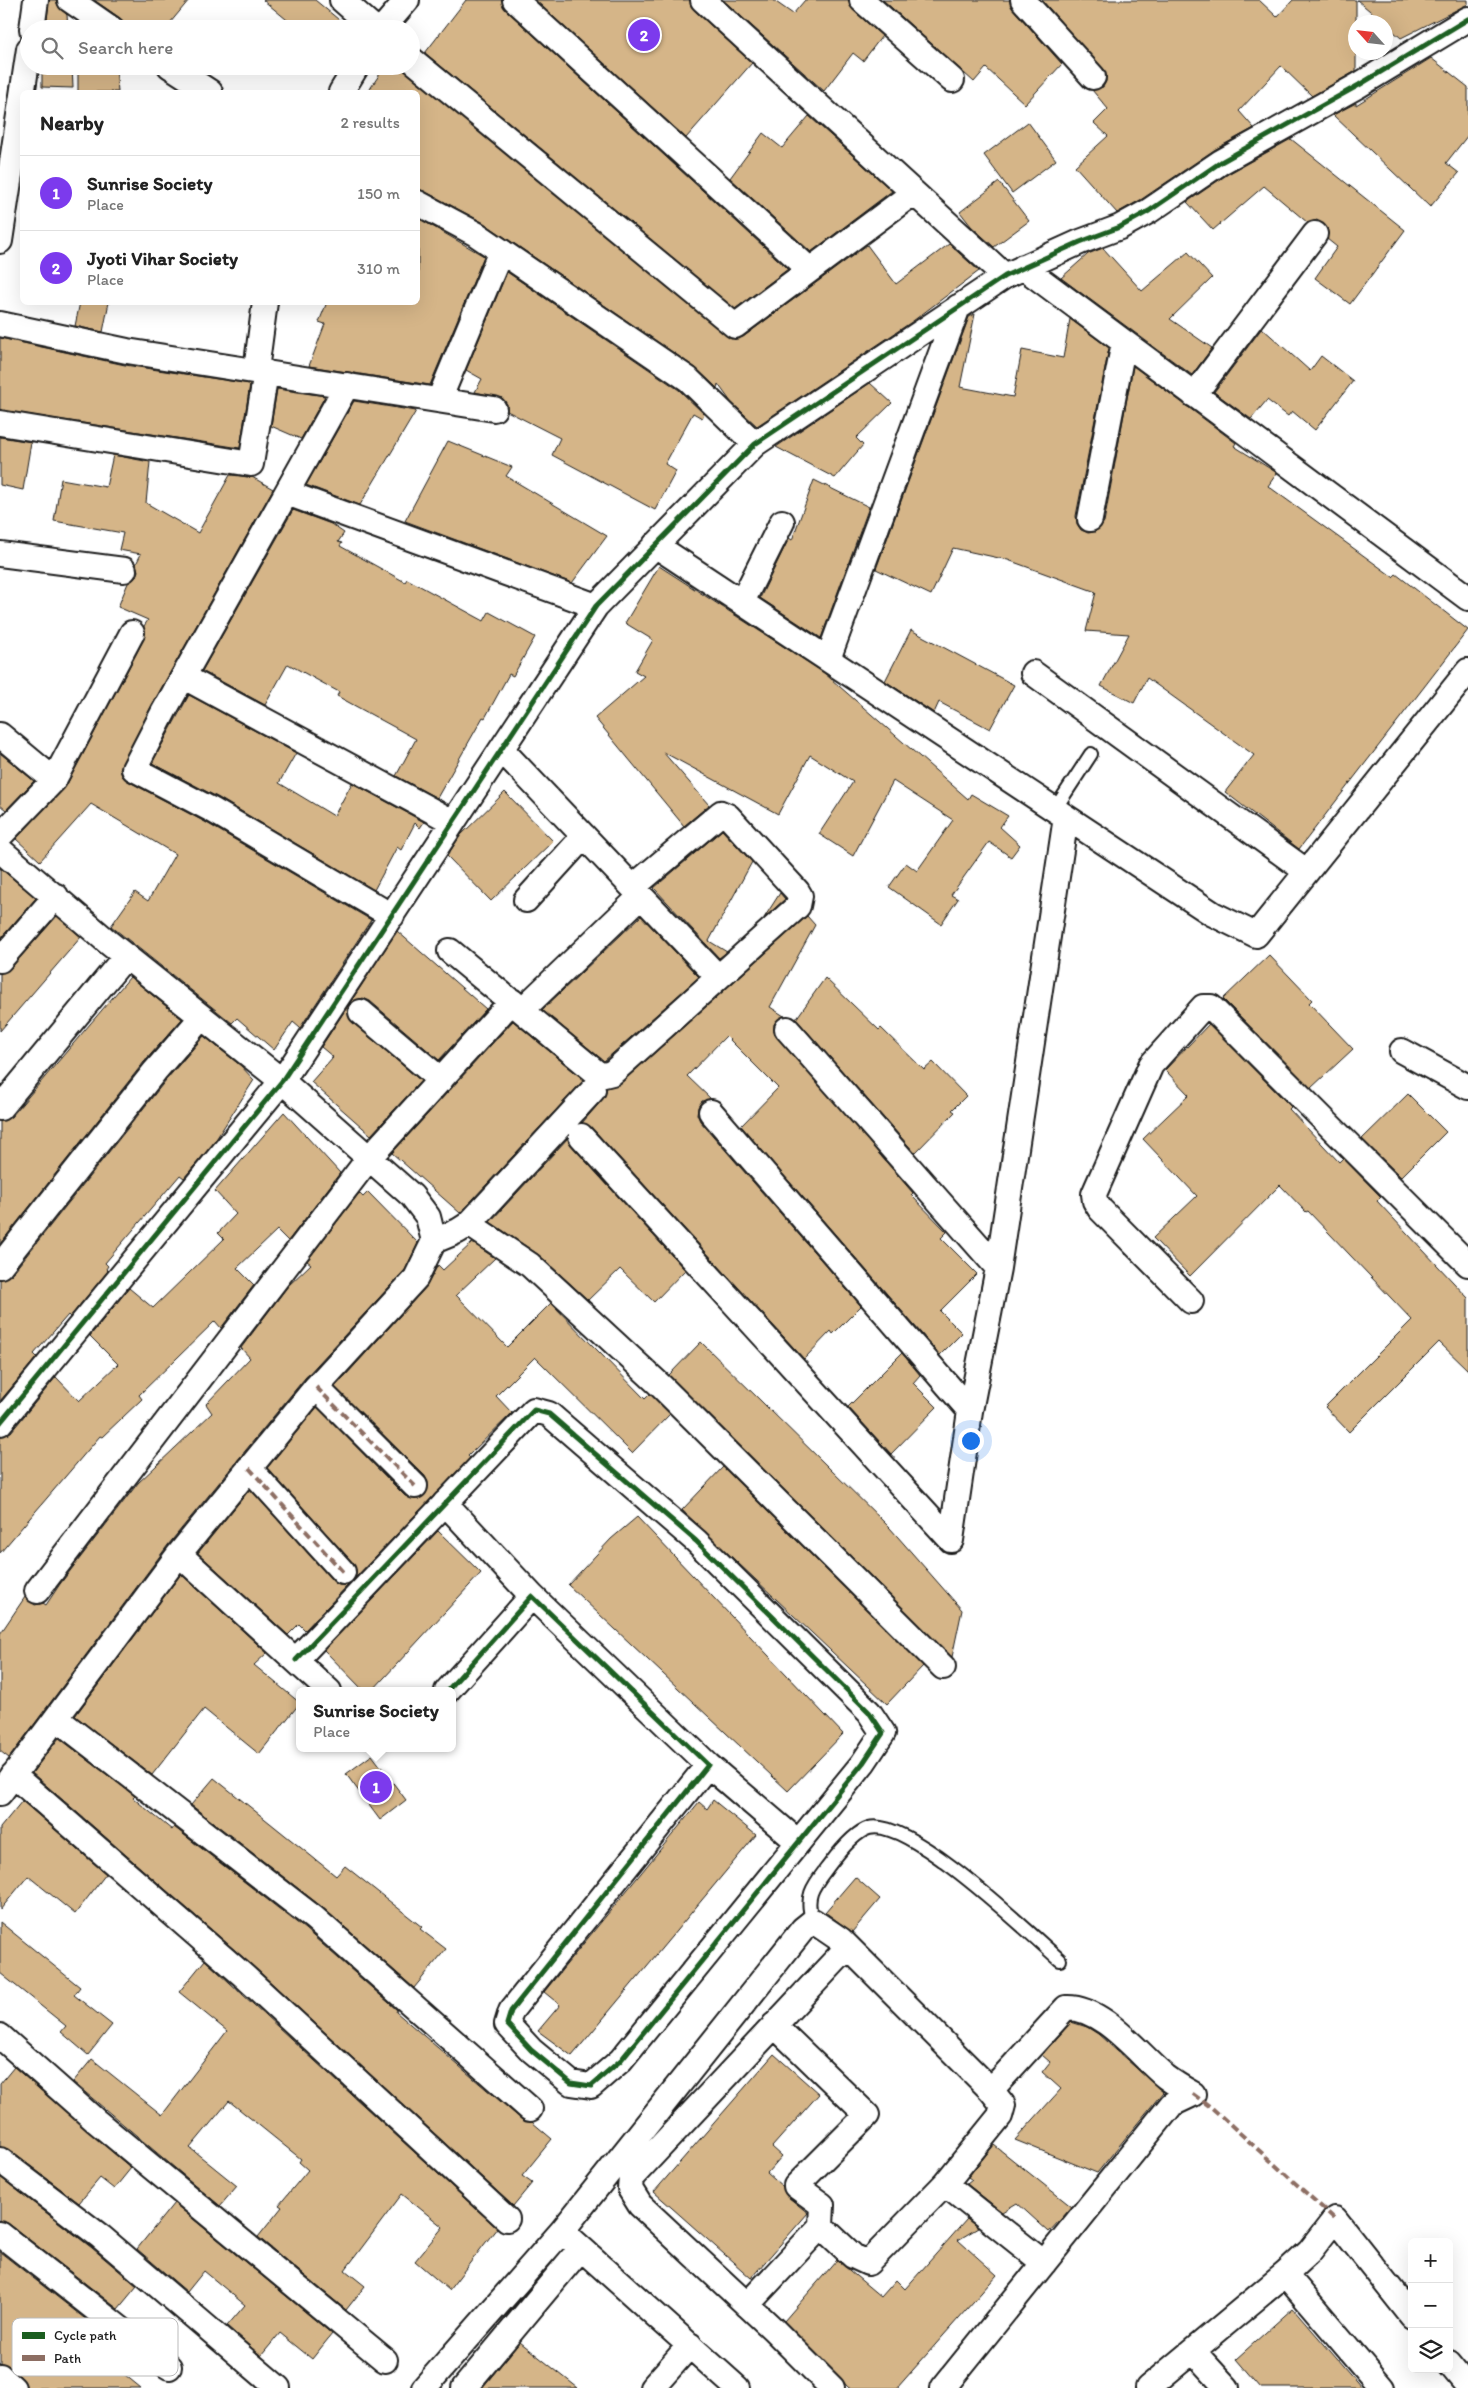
<!DOCTYPE html>
<meta charset="utf-8">
<style>
body{margin:0;font-family:Itim,sans-serif;background:#f2f2f2;color:#222}
.controls{position:absolute;right:15px;bottom:15px;display:grid;overflow:hidden;border-radius:8px;box-shadow:0 5px 20px #0002}
.controls button{width:45px;height:45px;display:grid;place-items:center;padding:0;border:0;border-bottom:1px solid #e0e0e0;background:#fff;color:#222;font:25px sans-serif}
.compass{position:absolute;left:1348px;top:15px;width:45px;height:45px;border-radius:50%;background:#fff;box-shadow:0 5px 20px #0002;rotate:297deg}
.you{position:absolute;left:970px;top:1440px;width:18px;height:18px;margin:-12px;border:4px solid #fff;border-radius:50%;background:#1a73e8;box-shadow:0 0 0 8px #1a73e833}
.badge{display:grid;place-items:center;width:32px;height:32px;border-radius:50%;background:#7c3aed;color:#fff;font-size:16px;font-weight:700}
.pin{position:absolute;translate:-50% -50%;border:2px solid #fff;box-shadow:0 1px 5px #0006}
.popup{position:absolute;left:296px;top:1687px;width:160px;height:65px;box-sizing:border-box;display:grid;place-content:center;border-radius:8px;background:#fff;filter:drop-shadow(0 1px 4px #0005);font-size:16px;white-space:nowrap;color:#767676}
.popup b{font-size:19px;color:#222}
.popup::after{content:'';position:absolute;left:50%;top:100%;margin-left:-10px;border:10px solid transparent;border-top-color:#fff}
.list{margin:0;padding:0;list-style:none}
h2{display:flex;justify-content:space-between;align-items:center;height:65px;margin:0;padding:0 20px;font-size:21px}
h2 small{font-size:16px;font-weight:400;color:#767676}
.list li{display:grid;grid-template-columns:32px 1fr auto;gap:15px;align-items:center;box-sizing:border-box;height:75px;padding:0 20px;border-top:1px solid #e0e0e0}
.list b{display:block;font-size:19px;white-space:nowrap}
.list p{margin:0;font-size:16px;white-space:nowrap;color:#767676}
.list em{font-size:16px;font-style:normal;color:#767676}
.icon{flex:none;width:28px;height:28px;fill:none;stroke:currentColor;stroke-width:2;stroke-linecap:round;stroke-linejoin:round}
.map{position:relative;flex:none;width:1468px;height:2388px;overflow:hidden}
.search{position:absolute;background:#fff;box-shadow:0 5px 20px #0002;left:20px;top:20px;width:400px;height:55px;display:flex;align-items:center;gap:12px;box-sizing:border-box;padding:0 18px;border-radius:28px;color:#767676;font-size:19px}
.panel{position:absolute;background:#fff;box-shadow:0 5px 20px #0002;left:20px;top:90px;width:400px;height:215px;border-radius:8px}
.map>svg:first-child{display:block}
</style>
<div class="map">
<svg width="1468" height="2388" viewBox="0 0 1468 2388">
<rect width="100%" height="100%" fill="#fff"/>
<filter id="ink" filterUnits="userSpaceOnUse"><feTurbulence type="fractalNoise" baseFrequency=".02" numOctaves="2"/><feDisplacementMap in="SourceGraphic" scale="10" xChannelSelector="R" yChannelSelector="G"/><feConvolveMatrix kernelMatrix="1 2 1 2 8 2 1 2 1" color-interpolation-filters="sRGB"/></filter>
<g filter="url(#ink)">
<!-- building -->
<path fill="#d5b588" stroke="#1c1c1c" d="M 49,0 L 56,0 L 58,6 L 67,15 L 68,29 L 46,29 Z
M 94,0 L 189,0 L 165,29 L 126,29 L 120,18 Z
M 263,0 L 315,0 L 350,29 L 298,29 Z
M 466,0 L 502,0 L 506,10 L 788,269 L 735,309 L 425,53 Z
M 535,0 L 690,0 L 694,10 L 752,63 L 686,138 Z
M 723,0 L 773,0 L 793,14 L 805,0 L 849,0 L 853,10 L 882,36 L 863,61 L 853,53 L 824,91 Z
M 883,0 L 1010,0 L 1013,9 L 1062,64 L 1025,104 L 986,68 L 974,82 Z
M 1042,0 L 1259,0 L 1277,17 L 1293,0 L 1356,0 L 1356,71 L 1312,96 L 1281,66 L 1239,111 L 1254,128 L 1214,150 L 1142,199 L 1117,213 L 1075,166 L 1108,136 L 1094,123 L 1108,109 L 1092,90 L 1103,87 L 1106,81 L 1106,74 Z
M 1357,0 L 1468,0 L 1468,4 L 1401,38 L 1386,25 L 1386,22 L 1383,22 Z
M 1431,58 L 1468,87 L 1468,135 L 1446,163 L 1459,173 L 1430,207 L 1333,115 L 1356,103 L 1356,105 Z
M 42,66 L 72,66 L 73,88 L 42,87 Z
M 78,66 L 116,66 L 118,92 L 78,92 Z
M 385,66 L 400,66 L 731,339 L 743,337 L 867,245 L 896,284 L 949,244 L 979,271 L 913,321 L 757,426 L 731,402 L 718,384 L 717,388 L 696,368 L 484,223 L 424,191 L 418,189 L 418,92 L 368,92 Z
M 809,116 L 892,191 L 811,252 L 730,178 L 763,133 L 782,148 Z
M 1028,122 L 1056,160 L 1012,193 L 984,155 Z
M 1291,139 L 1405,230 L 1350,304 L 1315,278 L 1337,247 L 1327,239 L 1327,228 L 1317,220 L 1308,223 L 1264,186 L 1213,230 L 1187,202 L 1228,174 Z
M 999,182 L 1029,221 L 994,247 L 971,226 L 960,212 Z
M 418,218 L 484,256 L 430,385 L 309,366 L 325,324 L 319,322 L 327,302 L 418,302 Z
M 1103,248 L 1142,291 L 1188,252 L 1212,278 L 1170,319 L 1212,348 L 1192,375 L 1061,278 L 1088,254 Z
M 507,272 L 679,390 L 704,414 L 702,418 L 693,413 L 665,464 L 676,471 L 655,510 L 552,455 L 560,438 L 507,411 L 507,404 L 502,398 L 475,392 L 482,379 L 466,370 Z
M 80,302 L 109,302 L 103,332 L 75,326 Z
M 975,314 L 960,387 L 1013,397 L 1022,350 L 1063,358 L 1070,319 L 1109,348 L 1076,516 L 1077,524 L 1081,530 L 1088,533 L 1095,532 L 1104,522 L 1133,366 L 1236,443 L 1234,446 L 1277,473 L 1268,486 L 1393,577 L 1396,574 L 1468,630 L 1299,849 L 1225,792 L 1254,755 L 1147,678 L 1134,703 L 1101,686 L 1129,634 L 1086,631 L 1096,592 L 1008,560 L 953,548 L 931,595 L 876,569 L 969,317 Z
M 1262,328 L 1310,371 L 1321,356 L 1353,381 L 1315,430 L 1292,411 L 1288,416 L 1267,400 L 1251,419 L 1214,392 Z
M 0,338 L 125,365 L 250,384 L 240,448 L 0,410 Z
M 870,383 L 892,403 L 856,438 L 863,445 L 835,478 L 776,447 Z
M 277,389 L 325,396 L 301,439 L 271,426 Z
M 354,401 L 416,411 L 360,505 L 306,485 Z
M 0,437 L 31,442 L 23,490 L 0,485 Z
M 448,441 L 512,467 L 506,476 L 607,536 L 572,583 L 405,521 Z
M 113,455 L 150,462 L 146,503 L 198,533 L 230,475 L 252,477 L 273,489 L 152,705 L 120,769 L 122,776 L 128,781 L 205,822 L 371,920 L 300,1028 L 293,1022 L 274,1050 L 237,1018 L 232,1023 L 111,926 L 135,892 L 148,901 L 175,854 L 91,804 L 40,861 L 16,839 L 66,786 L 144,639 L 144,626 L 148,620 L 118,607 L 128,583 L 135,578 L 138,571 L 136,564 L 141,554 L 119,550 L 123,533 L 54,521 L 61,479 L 106,487 Z
M 814,480 L 869,507 L 821,638 L 760,598 L 789,538 L 792,540 Z
M 293,510 L 331,524 L 344,533 L 338,542 L 342,543 L 340,546 L 405,582 L 407,579 L 484,621 L 489,612 L 535,637 L 513,676 L 509,674 L 485,718 L 483,717 L 437,798 L 396,776 L 416,739 L 337,696 L 339,692 L 288,664 L 265,705 L 202,671 Z
M 659,566 L 823,672 L 968,799 L 971,794 L 1008,816 L 1000,827 L 1020,845 L 1011,857 L 989,842 L 951,895 L 958,899 L 941,924 L 889,887 L 906,863 L 917,871 L 953,820 L 893,781 L 853,856 L 819,834 L 853,782 L 810,755 L 778,814 L 663,752 L 709,805 L 684,826 L 595,718 L 644,676 L 635,671 L 653,640 L 625,623 Z
M 911,630 L 1014,685 L 990,729 L 939,702 L 934,713 L 885,681 Z
M 189,695 L 296,753 L 279,783 L 334,816 L 352,783 L 424,822 L 420,828 L 415,823 L 401,850 L 397,847 L 374,890 L 219,798 L 152,763 Z
M 0,753 L 34,781 L 6,810 L 0,805 Z
M 505,792 L 553,841 L 491,901 L 447,856 L 460,836 Z
M 722,830 L 752,862 L 709,941 L 727,952 L 719,958 L 654,888 Z
M 0,868 L 36,898 L 0,939 Z
M 780,893 L 785,899 L 764,918 Z
M 57,916 L 81,937 L 0,1031 L 0,973 L 10,969 Z
M 641,916 L 699,977 L 604,1061 L 542,1010 Z
M 807,916 L 815,925 L 770,1007 L 784,1016 L 774,1024 L 774,1032 L 913,1193 L 911,1195 L 947,1232 L 941,1238 L 977,1274 L 940,1311 L 962,1333 L 940,1355 L 741,1126 L 778,1088 L 726,1036 L 687,1076 L 711,1099 L 702,1101 L 698,1107 L 697,1114 L 700,1121 L 861,1306 L 833,1334 L 831,1331 L 804,1359 L 591,1127 L 582,1123 L 603,1099 L 606,1088 L 621,1083 Z
M 397,931 L 486,1009 L 439,1060 L 370,1001 L 363,998 L 351,1003 L 347,1010 L 352,1022 L 421,1081 L 371,1135 L 311,1082 L 333,1057 L 321,1047 Z
M 1269,955 L 1312,1000 L 1309,1003 L 1353,1049 L 1311,1088 L 1223,999 Z
M 130,977 L 182,1019 L 144,1062 L 0,1244 L 0,1121 L 11,1117 Z
M 825,978 L 879,1030 L 881,1028 L 924,1070 L 933,1062 L 966,1096 L 952,1110 L 955,1112 L 915,1153 L 796,1019 Z
M 513,1021 L 584,1080 L 460,1213 L 392,1153 Z
M 1209,1024 L 1291,1107 L 1289,1109 L 1339,1162 L 1343,1158 L 1381,1197 L 1377,1201 L 1468,1298 L 1468,1370 L 1439,1342 L 1349,1432 L 1325,1407 L 1412,1320 L 1308,1211 L 1306,1212 L 1280,1185 L 1190,1276 L 1153,1238 L 1197,1196 L 1143,1139 L 1189,1095 L 1165,1070 Z
M 204,1036 L 241,1066 L 254,1080 L 213,1144 L 184,1178 L 180,1175 L 105,1263 L 108,1266 L 106,1269 L 108,1271 L 70,1317 L 68,1315 L 34,1354 L 37,1357 L 0,1401 L 0,1279 L 11,1275 L 166,1080 Z
M 1408,1094 L 1446,1132 L 1401,1177 L 1362,1139 Z
M 284,1112 L 340,1173 L 288,1241 L 277,1230 L 237,1268 L 254,1285 L 221,1328 L 215,1321 L 139,1395 L 142,1399 L 102,1437 L 100,1436 L 0,1553 L 0,1436 L 11,1432 L 56,1377 L 79,1401 L 118,1364 L 90,1336 L 129,1288 L 153,1308 L 224,1239 L 218,1233 L 236,1214 L 215,1191 Z
M 568,1138 L 571,1145 L 685,1270 L 654,1302 L 620,1269 L 588,1300 L 539,1255 L 490,1222 Z
M 368,1192 L 418,1243 L 405,1270 L 305,1378 L 168,1545 L 9,1758 L 0,1751 L 0,1634 L 25,1597 L 35,1605 L 43,1603 L 46,1605 L 60,1584 L 138,1483 L 212,1413 L 206,1404 L 250,1358 L 241,1348 L 288,1286 L 311,1264 L 307,1261 L 359,1193 L 363,1197 Z
M 472,1243 L 495,1258 L 456,1295 L 507,1347 L 551,1303 L 645,1399 L 650,1394 L 670,1414 L 632,1453 L 535,1357 L 496,1396 L 512,1413 L 468,1456 L 470,1458 L 355,1578 L 356,1570 L 353,1563 L 267,1468 L 317,1407 L 405,1496 L 418,1499 L 425,1495 L 428,1483 L 425,1476 L 335,1387 L 426,1287 L 438,1265 L 443,1270 Z
M 701,1342 L 890,1528 L 962,1610 L 952,1657 L 669,1375 Z
M 902,1353 L 920,1375 L 913,1383 L 937,1407 L 891,1454 L 848,1407 Z
M 723,1467 L 923,1666 L 887,1704 L 682,1510 Z
M 250,1489 L 333,1581 L 339,1585 L 350,1583 L 305,1630 L 299,1624 L 288,1635 L 198,1553 Z
M 637,1517 L 843,1734 L 788,1791 L 568,1585 L 611,1539 Z
M 438,1531 L 481,1573 L 372,1691 L 364,1691 L 324,1650 Z
M 181,1574 L 267,1653 L 254,1665 L 300,1703 L 259,1754 L 204,1709 L 152,1775 L 75,1716 Z
M 59,1738 L 135,1796 L 133,1798 L 172,1830 L 174,1827 L 305,1929 L 397,2010 L 396,2012 L 521,2119 L 532,2122 L 552,2139 L 522,2176 L 532,2183 L 513,2206 L 253,1966 L 32,1773 Z
M 372,1755 L 406,1800 L 380,1820 L 346,1774 Z
M 214,1778 L 336,1876 L 345,1866 L 422,1927 L 420,1929 L 446,1949 L 414,1988 L 322,1907 L 191,1805 Z
M 713,1800 L 756,1835 L 572,2056 L 538,2031 L 560,2005 L 544,1992 L 699,1802 L 707,1809 Z
M 22,1801 L 106,1874 L 75,1914 L 28,1876 L 0,1910 L 0,1828 Z
M 855,1877 L 880,1899 L 852,1932 L 825,1912 Z
M 0,1922 L 80,1987 L 74,1995 L 112,2025 L 88,2055 L 61,2032 L 66,2026 L 0,1973 Z
M 205,1960 L 497,2228 L 449,2290 L 415,2261 L 443,2227 L 402,2194 L 345,2270 L 365,2286 L 346,2310 L 258,2237 L 282,2207 L 279,2205 L 308,2170 L 299,2162 L 301,2159 L 229,2101 L 190,2148 L 237,2186 L 220,2206 L 73,2082 L 92,2059 L 162,2115 L 227,2031 L 179,1992 Z
M 1071,2022 L 1087,2027 L 1098,2034 L 1163,2092 L 1097,2173 L 1015,2140 L 1061,2089 L 1042,2072 L 1050,2062 L 1042,2055 Z
M 774,2054 L 819,2094 L 772,2147 L 782,2156 L 767,2173 L 783,2187 L 788,2197 L 808,2213 L 751,2278 L 654,2192 Z
M 14,2067 L 131,2168 L 114,2189 L 100,2178 L 79,2203 L 8,2149 L 0,2147 L 0,2084 Z
M 994,2145 L 1072,2207 L 1049,2232 L 1017,2203 L 1002,2212 L 967,2184 L 972,2180 L 968,2177 Z
M 0,2177 L 92,2248 L 137,2286 L 118,2309 L 8,2223 L 0,2221 Z
M 174,2203 L 332,2334 L 312,2359 L 280,2333 L 261,2356 L 227,2326 L 245,2305 L 204,2271 L 187,2292 L 137,2249 Z
M 967,2219 L 978,2228 L 958,2240 L 997,2275 L 897,2388 L 849,2388 L 784,2321 L 837,2260 L 881,2297 L 896,2280 L 905,2289 Z
M 0,2252 L 126,2351 L 114,2366 L 141,2388 L 26,2388 L 22,2378 L 9,2366 L 0,2363 Z
M 1293,2308 L 1362,2388 L 1261,2388 L 1236,2359 Z
M 520,2342 L 578,2388 L 482,2388 Z"/>
<g fill="none" stroke-linecap="round" stroke-linejoin="round">
<!-- lane casing -->
<g stroke="#1c1c1c" stroke-width="16">
<path id="lane" d="M 1055,809 L 1091,754
M 813,1921 C 803,1895 815,1884 830,1864 C 839,1852 855,1832 869,1828 C 910,1817 1029,1933 1060,1960"/>
</g>
<!-- street casing -->
<g stroke="#1c1c1c" stroke-width="28">
<path id="street" d="M 70,0 L 112,29
M 342,0 L 375,29
M 515,0 L 809,269
M 703,0 L 1005,276
M 862,0 L 952,80
M 1023,0 L 1093,77
M 32,29 L 36,0
M 382,29 L 407,0
M 411,59 L 735,326 L 913,193
M 170,66 L 210,92
M 341,92 L 357,66
M 418,203 L 476,234 L 688,379 L 755,444
M 0,241 L 29,49
M 1023,267 L 1468,598
M 0,324 L 127,351 L 494,409
M 256,370 L 265,302
M 347,385 L 164,711 L 134,769 L 212,810 L 392,916
M 1194,395 L 1315,234
M 439,400 L 501,251
M 0,423 L 251,464 L 266,372
M 287,493 L 596,606
M 1090,519 L 1124,342
M 655,545 L 1066,817 L 998,1268 L 970,1411 L 951,1540
M 0,554 L 124,570
M 742,602 L 782,522
M 828,659 L 958,307
M 1033,673 L 1306,871
M 184,677 L 453,822
M 0,735 L 54,780
M 502,750 L 718,977
M 1066,817 L 1213,914 L 1256,935 L 1468,671
M 0,836 L 54,780 L 132,633
M 0,850 L 109,943 L 282,1081 L 412,1196 L 428,1217 L 434,1241 L 416,1278 L 316,1387 L 179,1554 L 0,1793
M 526,900 L 584,836
M 450,951 L 597,1073 L 604,1075 L 612,1073 L 798,906 L 800,896 L 797,891 L 728,816 L 721,813 L 633,887
M 0,960 L 56,896
M 522,1010 L 641,896
M 361,1012 L 441,1080
M 787,1029 L 998,1268
M 1402,1051 L 1468,1087
M 0,1108 L 125,957
M 711,1112 L 970,1411
M 581,1136 L 951,1540
M 469,1224 L 593,1090
M 434,1241 L 458,1231 L 469,1224 L 530,1265 L 661,1386 L 943,1667
M 0,1266 L 155,1071 L 201,1018
M 1191,1301 L 1100,1209 L 1095,1201 L 1094,1194 L 1151,1065 L 1203,1007 L 1211,1007 L 1468,1264
M 316,1387 L 415,1486
M 0,1423 L 282,1081 L 596,606 L 755,444 L 1005,276 L 1080,242 L 1120,227 L 1149,211 L 1221,162 L 1359,85 L 1468,19
M 249,1468 L 343,1572
M 445,1503 L 532,1596
M 179,1554 L 329,1691
M 37,1591 L 369,1158 L 512,1001
M 296,1660 L 534,1410 L 549,1414 L 696,1541 L 869,1712 L 883,1733 L 863,1763 L 621,2060 L 591,2086 L 571,2083 L 531,2050 L 507,2024 L 511,2011 L 708,1765 L 532,1596 L 447,1691
M 56,1718 L 314,1918 L 530,2109
M 708,1765 L 798,1842
M 13,1775 L 244,1976 L 507,2219
M 774,2025 L 867,2115 L 796,2186 L 822,2205 L 821,2226 L 853,2256 L 868,2263 L 945,2184 L 1044,2263
M 0,2036 L 96,2121 L 385,2360
M 0,2160 L 101,2237 L 278,2388
M 945,2184 L 1000,2116 L 1003,2105 L 991,2090
M 562,2231 L 737,2388
M 0,2234 L 169,2367
M 1285,2274 L 1382,2388
M 747,2305 L 821,2226
M 1193,2351 L 1227,2388
M 1449,2363 L 1468,2386
M 0,2376 L 13,2388
M 424,2388 L 562,2231 L 803,1929 L 813,1921 L 841,1940 L 991,2090 L 1066,2008 C 1103,2006 1139,2055 1166,2077 C 1174,2083 1184,2089 1193,2094 L 1172,2104 L 943,2388
M 464,2388 L 581,2248
M 652,2388 L 690,2345
M 832,2388 L 774,2330 L 640,2205 L 630,2189 L 631,2178 L 848,1947
M 1148,2388 L 1285,2274 L 1310,2251 L 1335,2219 L 1412,2316"/>
</g>
<!-- lane -->
<use href="#lane" stroke="#fff" stroke-width="12"/>
<!-- street -->
<use href="#street" stroke="#fff" stroke-width="24"/>
<!-- quiet -->
<path stroke="#8d6e63" stroke-width="4" stroke-dasharray="8 4" stroke-linecap="butt" d="M 316,1387 L 415,1486
M 249,1468 L 343,1572
M 1193,2094 L 1212,2108 L 1335,2219"/>
<!-- cycleway casing -->
<g stroke="#fff" stroke-width="8">
<path id="cycleway" d="M 0,1423 L 282,1081 L 596,606 L 755,444 L 1005,276 L 1080,242 L 1120,227 L 1149,211 L 1221,162 L 1359,85 L 1468,19
M 296,1660 L 534,1410 L 549,1414 L 696,1541 L 869,1712 L 883,1733 L 863,1763 L 621,2060 L 591,2086 L 571,2083 L 531,2050 L 507,2024 L 511,2011 L 708,1765 L 532,1596 L 447,1691"/>
</g>
<!-- cycleway -->
<use href="#cycleway" stroke="#1b5e20" stroke-width="5"/>
</g>
</g>
<!-- legend -->
<rect x="12" y="2318" width="166" height="58" rx="8" fill="#fff" stroke="#bbb" stroke-width="1"/>
<rect x="22" y="2332" width="23" height="7" fill="#1b5e20"/>
<rect x="22" y="2355" width="23" height="6" fill="#8d6e63"/>
<g font-size="14" fill="#1c1c1c">
<text x="54" y="2340">Cycle path</text>
<text x="54" y="2363">Path</text>
</g>
</svg>
<div class="controls">
<button>+</button>
<button>−</button>
<button><svg class="icon" aria-label="layers" viewBox="0 0 24 24"><path d="M12 4l9 5-9 5-9-5zM3 14l9 5 9-5"/></svg></button>
</div>
<svg class="compass" viewBox="-18 -18 36 36"><path d="M0-13l5 13h-10z" fill="#e53935"/><path d="M0 13l5-13h-10z" fill="#767676"/></svg>
<div class="you"></div>
<div class="pin badge" style="left:376px;top:1787px">1</div>
<div class="popup"><b>Sunrise Society</b>Place</div>
<div class="pin badge" style="left:644px;top:35px">2</div>
<div class="search"><svg class="icon" aria-label="search" viewBox="0 0 24 24"><circle cx="10" cy="10" r="6"/><path d="M15 15l6 6"/></svg>Search here</div>
<section class="panel">
<h2>Nearby<small>2 results</small></h2>
<ul class="list">
<li><span class="badge">1</span><div><b>Sunrise Society</b><p>Place</p></div><em>150 m</em></li>
<li><span class="badge">2</span><div><b>Jyoti Vihar Society</b><p>Place</p></div><em>310 m</em></li>
</ul>
</section>
</div>
